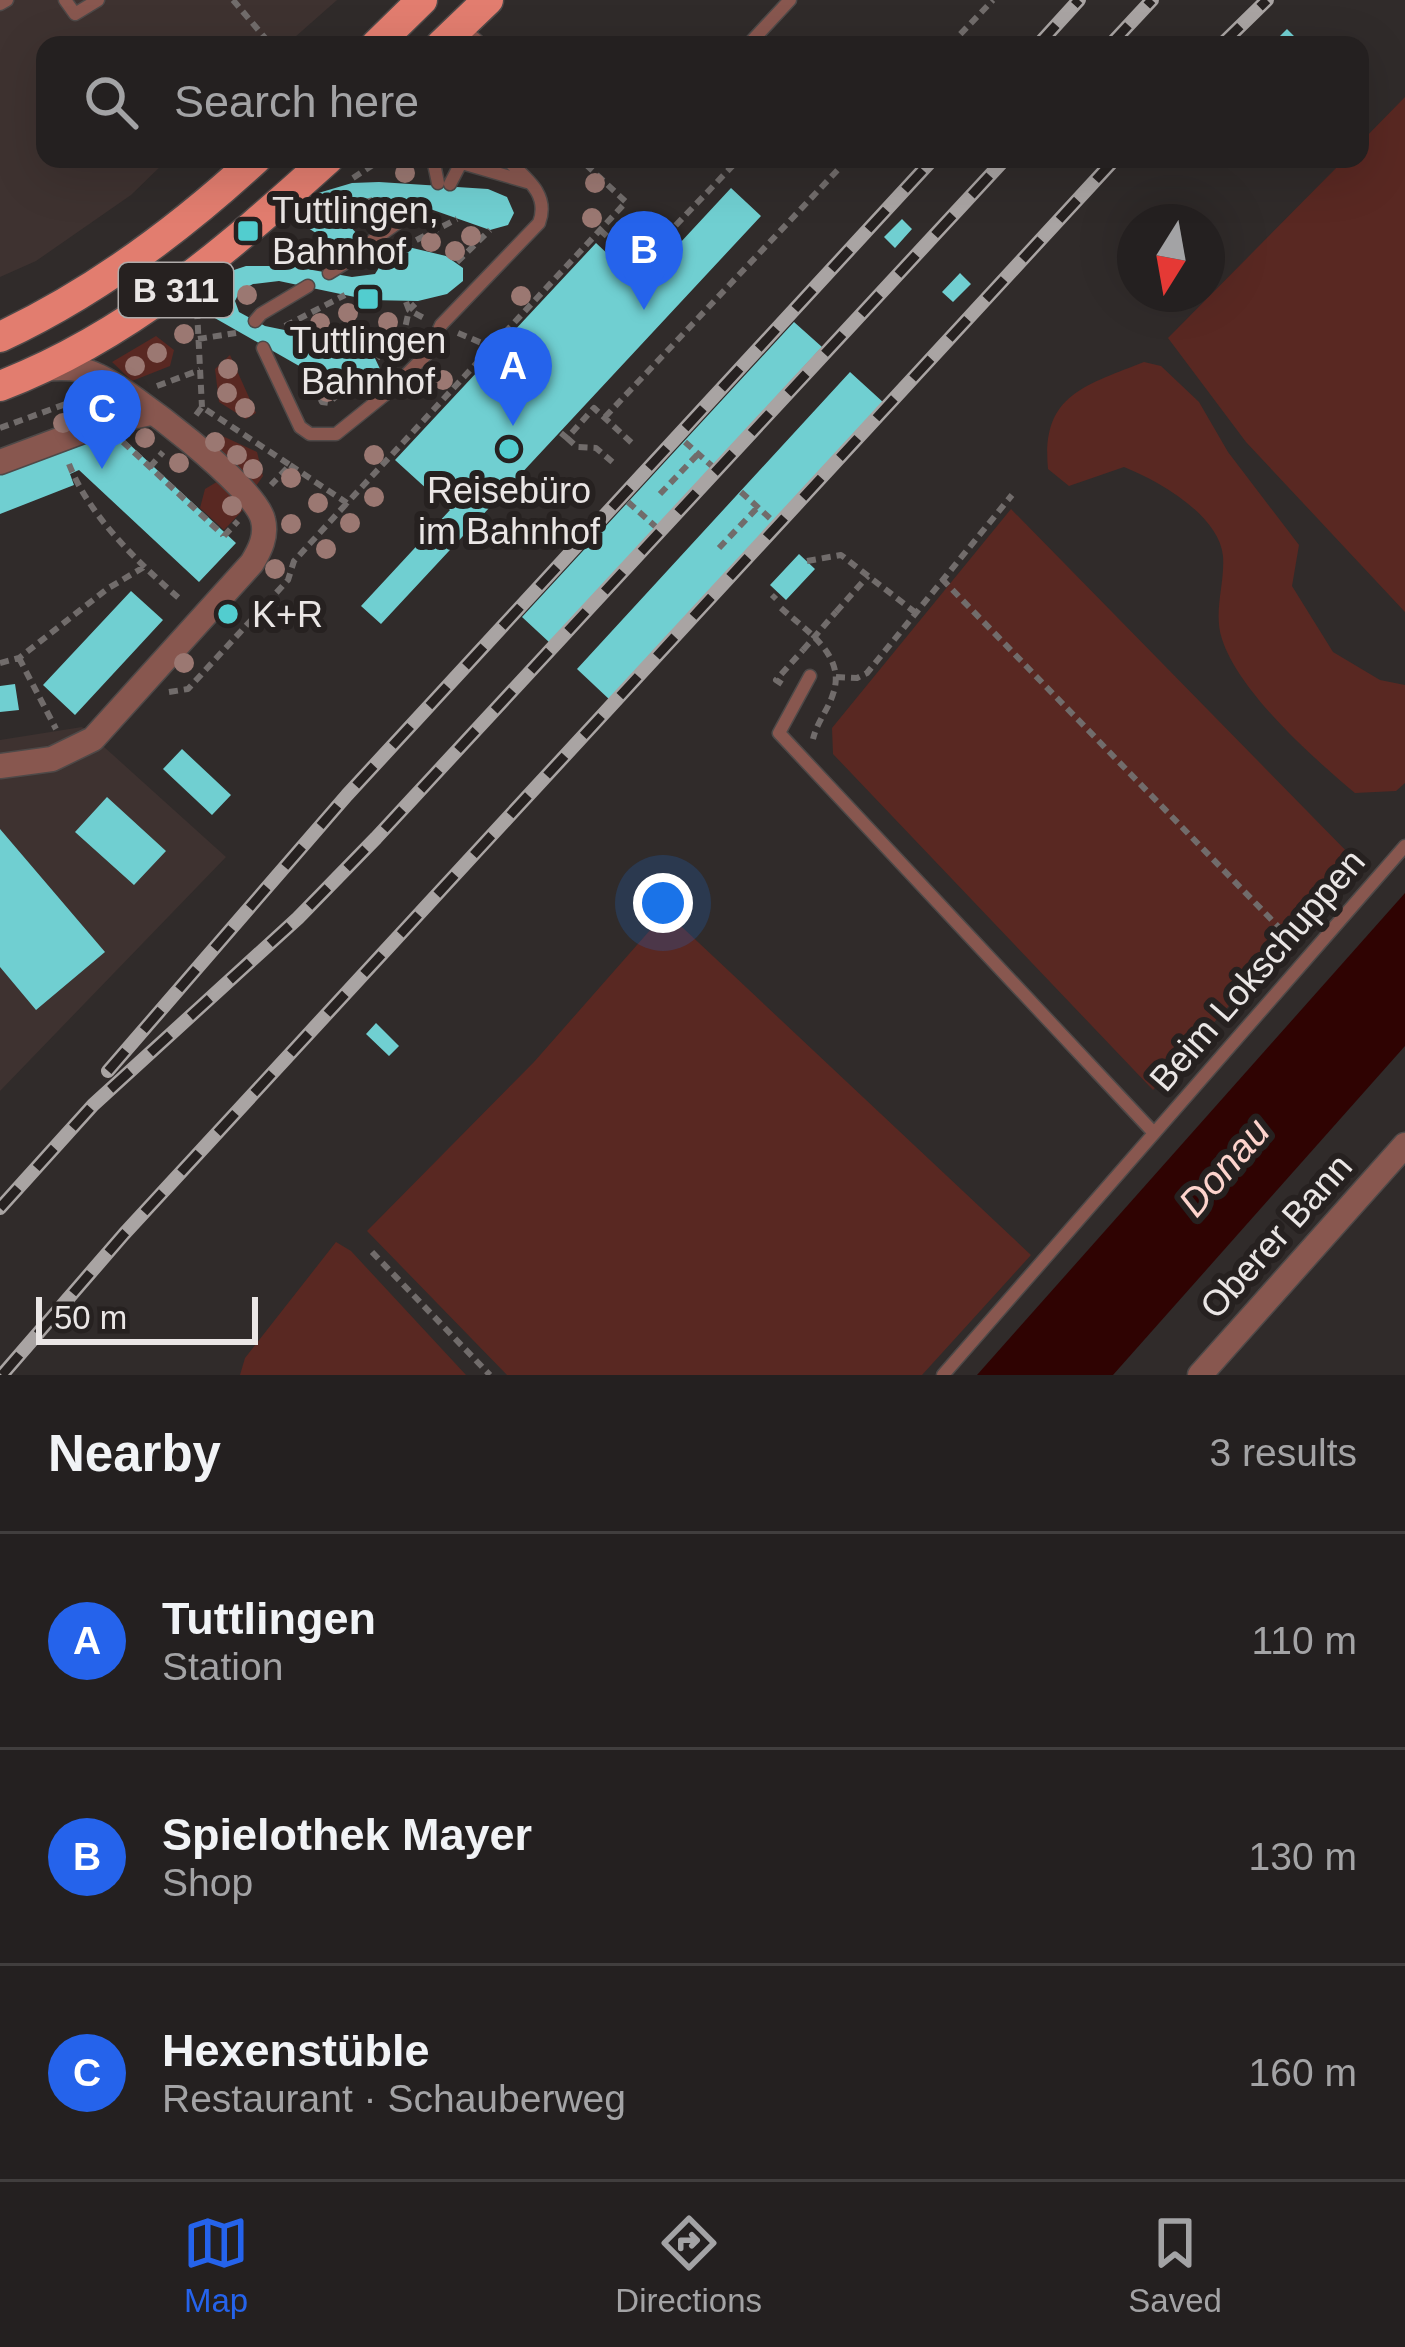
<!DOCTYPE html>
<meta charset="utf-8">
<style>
body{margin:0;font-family:Helvetica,sans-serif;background:#302d2d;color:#f1f3f6}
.compass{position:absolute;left:1117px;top:204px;width:108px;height:108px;border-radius:50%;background:#242020;box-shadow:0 12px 48px #0002;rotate:191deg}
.scale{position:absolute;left:36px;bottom:30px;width:222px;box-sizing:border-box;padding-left:12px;border:6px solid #eae6e5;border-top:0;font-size:33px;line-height:42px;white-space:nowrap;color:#eae6e5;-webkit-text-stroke:9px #262120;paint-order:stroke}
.you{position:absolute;left:663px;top:903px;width:42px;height:42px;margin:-30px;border:9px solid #fff;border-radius:50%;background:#1a73e8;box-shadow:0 0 0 18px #1a73e833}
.badge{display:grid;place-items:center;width:78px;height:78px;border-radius:50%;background:#2563eb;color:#fff;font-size:39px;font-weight:700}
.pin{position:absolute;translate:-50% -99px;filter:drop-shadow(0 3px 6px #0008)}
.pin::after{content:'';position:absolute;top:63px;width:42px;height:36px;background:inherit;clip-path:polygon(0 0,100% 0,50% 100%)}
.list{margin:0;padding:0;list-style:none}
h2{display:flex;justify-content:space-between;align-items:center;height:156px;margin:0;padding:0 48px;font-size:51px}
h2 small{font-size:39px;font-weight:400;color:#a3a3a5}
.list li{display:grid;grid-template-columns:78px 1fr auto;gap:36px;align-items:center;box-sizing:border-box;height:216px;padding:0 48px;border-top:3px solid #413e3e}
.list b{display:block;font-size:45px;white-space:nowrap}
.list p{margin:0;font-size:39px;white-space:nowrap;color:#a3a3a5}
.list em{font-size:39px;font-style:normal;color:#a3a3a5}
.icon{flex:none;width:66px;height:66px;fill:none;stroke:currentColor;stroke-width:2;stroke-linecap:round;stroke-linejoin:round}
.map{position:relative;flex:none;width:1405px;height:1375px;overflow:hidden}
.search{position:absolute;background:#242020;box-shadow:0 12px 48px #0002;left:36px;right:36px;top:36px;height:132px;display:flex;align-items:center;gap:30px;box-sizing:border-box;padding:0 42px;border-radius:24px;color:#a3a3a5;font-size:45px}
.sheet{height:804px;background:#242020}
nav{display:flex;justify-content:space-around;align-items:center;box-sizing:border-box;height:168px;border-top:3px solid #413e3e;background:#242020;font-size:33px;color:#a3a3a5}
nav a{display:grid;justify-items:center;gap:6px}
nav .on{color:#2563eb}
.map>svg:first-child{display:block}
</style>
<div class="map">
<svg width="1405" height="1375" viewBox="0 0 1405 1375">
<rect width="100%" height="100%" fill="#302b2a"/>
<!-- built -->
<path fill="#3e3230" d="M 0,0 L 337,0 L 286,45 L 45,45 L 45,159 L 168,159 L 131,195 L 36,261 L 0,277 Z
M 82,727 L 226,857 L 0,1091 L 0,740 Z"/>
<!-- green -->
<path fill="#592822" d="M 1405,97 L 1405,612 L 1246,442 L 1168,338 L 1345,159 L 1360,159 L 1360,143 Z
M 156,336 L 174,350 L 170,366 L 132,381 L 112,362 Z
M 230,355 L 256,413 L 246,419 L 219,402 L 215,369 Z
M 1144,362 L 1161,366 L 1199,402 L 1228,452 L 1299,545 L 1292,586 L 1333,652 L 1380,680 L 1405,685 L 1405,783 L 1396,791 L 1355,793 C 1313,758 1239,692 1222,639 C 1213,612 1225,584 1223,556 C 1219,515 1159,481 1124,467 L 1069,486 L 1048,469 C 1041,395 1084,386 1144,362 Z
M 216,433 L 257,452 L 263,476 L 256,486 L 204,443 Z
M 220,480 L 243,510 L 224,530 L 200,508 L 205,489 Z
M 1011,509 L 1358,863 L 1153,1090 L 833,754 L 832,728 Z
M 666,912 L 1031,1255 L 922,1375 L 507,1375 L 367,1231 L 534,1062 Z
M 336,1242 L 351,1251 L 466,1375 L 240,1375 L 245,1358 Z"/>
<!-- water -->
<path fill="#2f0302" d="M 1405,893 L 1405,1046 L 1113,1375 L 977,1375 Z"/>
<!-- building -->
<path fill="#70cfd1" d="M 1287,29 L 1297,39 L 1292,45 L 1271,45 Z
M 379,182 L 488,189 L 507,197 L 514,213 L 508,225 L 490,230 L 416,204 L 391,199 L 360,199 L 345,210 L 347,223 L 358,235 L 446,256 L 463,268 L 463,281 L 447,294 L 418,301 L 369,300 L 279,281 L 253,284 L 240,291 L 235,301 L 239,312 L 265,326 L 338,341 L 373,354 L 380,369 L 374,381 L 352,386 L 322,379 L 206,313 L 200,302 L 204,288 L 219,275 L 246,266 L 290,266 L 352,277 L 375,274 L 380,266 L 376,258 L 319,235 L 305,226 L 300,214 L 315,194 L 352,183 Z
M 731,188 L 761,216 L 381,624 L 361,606 L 450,510 L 395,460 L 478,371 L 487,378 L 522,341 L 513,332 L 596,243 L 641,285 Z
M 902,219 L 912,229 L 895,248 L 884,237 Z
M 960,273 L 971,284 L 953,302 L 942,292 Z
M 794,322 L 822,347 L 550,643 L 522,617 Z
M 850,372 L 884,403 L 611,701 L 577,669 Z
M 114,430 L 236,543 L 199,582 L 79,470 L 70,474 L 74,485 L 0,514 L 0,474 Z
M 535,522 L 542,528 L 522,549 L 516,543 Z
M 799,554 L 815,569 L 786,600 L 770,585 Z
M 131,591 L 163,620 L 75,715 L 43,685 Z
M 15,684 L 19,710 L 0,712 L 0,686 Z
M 182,749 L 231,795 L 212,815 L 163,769 Z
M 107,797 L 166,851 L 134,885 L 75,832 Z
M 0,829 L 105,952 L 36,1010 L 0,967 Z
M 376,1023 L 399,1046 L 389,1056 L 366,1034 Z"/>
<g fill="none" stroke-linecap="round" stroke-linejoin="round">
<!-- lane casing -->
<g stroke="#4e4948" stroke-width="15">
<path id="lane" d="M 65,0 L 75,14 L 98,0
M 0,4 L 7,0
M 462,27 L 482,45
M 748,45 L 790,0
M 433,159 L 438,183
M 448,159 L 527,182
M 450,184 L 463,159
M 372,241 L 421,206
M 329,273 L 363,252
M 255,321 L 261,314 L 308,286
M 263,348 L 300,427 L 310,434 L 336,434 L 392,389 L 429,352 L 441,325 L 539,223 C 550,194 526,178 506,159
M 810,676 L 779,733 L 1154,1133
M 943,1375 L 1405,846"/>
</g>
<!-- street casing -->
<g stroke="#4e4948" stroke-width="27">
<path id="street" d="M 0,462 L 107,422 L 151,413
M 0,766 L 52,759 L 93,739 L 252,563 C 260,550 267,536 263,520 C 256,487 131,391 98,376 C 80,367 63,367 43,369
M 1200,1375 L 1405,1145"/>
</g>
<!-- primary casing -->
<g stroke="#4e4948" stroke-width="33">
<path id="primary" d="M 376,45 L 422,0
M 441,45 L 488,0
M 0,337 C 94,293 179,230 256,159
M 0,386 C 128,337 228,249 328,159"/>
</g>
<!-- path -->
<path stroke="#716c6b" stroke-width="6" stroke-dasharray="9 6" stroke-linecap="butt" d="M 233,0 L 271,45
M 950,45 L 993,0
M 353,178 L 382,159
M 369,198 L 373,214
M 600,230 L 639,264 L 737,161
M 403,247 L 457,219
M 457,262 L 490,230
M 406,302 L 409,310 L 424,318
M 197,310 L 202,407
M 285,326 L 345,295
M 458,333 L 491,347 L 504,360
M 198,339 L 236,333
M 377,358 L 404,333 L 409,310 L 418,301
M 308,372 L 322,402 L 329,403 L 348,385
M 157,386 L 200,370
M 196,415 L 202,407 L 290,465 L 271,485
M 605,417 L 848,159
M 0,428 L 74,401 L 81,402
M 561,433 L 567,438 L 594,408 L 634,445
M 567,438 L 577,447 L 596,448 L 616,465
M 123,442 L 223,535
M 685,442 L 712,466
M 69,464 C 90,518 139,563 182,601
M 290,465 L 347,503 L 626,202 L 580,159
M 150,467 L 163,452
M 741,492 L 773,521
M 660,494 L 698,454
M 628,502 L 656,527
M 224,536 L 238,521
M 719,548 L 758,507
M 807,561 L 841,555 L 916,613
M 942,579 L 1294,943
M 772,599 L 776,595
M 781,608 C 805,630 847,655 833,694 C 828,710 817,722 813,739
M 836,612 L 868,576
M 19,658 L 56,729
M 0,663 L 19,658 L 107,589 L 144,567
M 836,677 L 857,678 L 867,673 L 1012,495
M 782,684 L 776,680 L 803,650
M 169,692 L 188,689 L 288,580 L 294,561 L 347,503
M 372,1252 L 490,1375"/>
<!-- lane -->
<use href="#lane" stroke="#88574f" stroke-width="12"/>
<!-- street -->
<use href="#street" stroke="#88574f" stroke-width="24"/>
<!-- primary -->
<use href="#primary" stroke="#e27d6f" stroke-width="30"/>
<!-- rail casing -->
<g stroke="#a9a4a3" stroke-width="14">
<path id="rail" d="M 1038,45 L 1079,0
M 1110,45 L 1152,0
M 1221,45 L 1267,0
M 108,1071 L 347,795 L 933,159
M 0,1208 L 93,1105 L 298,918 L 376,838 L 1005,159
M 2,1375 L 124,1234 L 1115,159"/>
</g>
<!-- rail -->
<use href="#rail" stroke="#262120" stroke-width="9" stroke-dasharray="27" stroke-linecap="butt"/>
<!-- path-bridge -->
<path stroke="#716c6b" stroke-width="6" stroke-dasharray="9 6" stroke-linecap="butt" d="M 803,650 L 836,612"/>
</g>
<!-- trees -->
<g fill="#9b7872">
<circle cx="405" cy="173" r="10"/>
<circle cx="595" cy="183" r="10"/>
<circle cx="359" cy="214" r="10"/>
<circle cx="592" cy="218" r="10"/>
<circle cx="471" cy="236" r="10"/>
<circle cx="431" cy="242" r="10"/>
<circle cx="286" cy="250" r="10"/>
<circle cx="455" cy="251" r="10"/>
<circle cx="309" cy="252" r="10"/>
<circle cx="247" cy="295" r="10"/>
<circle cx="521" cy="296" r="10"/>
<circle cx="348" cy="313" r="10"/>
<circle cx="388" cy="322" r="10"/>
<circle cx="320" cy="323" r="10"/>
<circle cx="184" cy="334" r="10"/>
<circle cx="370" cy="338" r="10"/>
<circle cx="157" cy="353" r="10"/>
<circle cx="135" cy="366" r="10"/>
<circle cx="228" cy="369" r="10"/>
<circle cx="443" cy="380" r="10"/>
<circle cx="327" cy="392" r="10"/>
<circle cx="227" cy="393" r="10"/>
<circle cx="245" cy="408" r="10"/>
<circle cx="63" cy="423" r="10"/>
<circle cx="145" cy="438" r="10"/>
<circle cx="215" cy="442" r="10"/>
<circle cx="237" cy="455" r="10"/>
<circle cx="374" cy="455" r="10"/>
<circle cx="179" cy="463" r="10"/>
<circle cx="253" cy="469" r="10"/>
<circle cx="291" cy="478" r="10"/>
<circle cx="374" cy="497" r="10"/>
<circle cx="318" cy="503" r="10"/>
<circle cx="232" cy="506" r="10"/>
<circle cx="350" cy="523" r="10"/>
<circle cx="291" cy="524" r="10"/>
<circle cx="326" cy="549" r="10"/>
<circle cx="275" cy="569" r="10"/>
<circle cx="184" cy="663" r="10"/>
</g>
<!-- markers -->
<g fill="#52cdcf" stroke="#262120" stroke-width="4.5">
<rect x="236" y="219" width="24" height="24" rx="6"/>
<rect x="356" y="287" width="24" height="24" rx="6"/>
<circle cx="509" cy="449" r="12"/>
<circle cx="228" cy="614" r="12"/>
</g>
<g text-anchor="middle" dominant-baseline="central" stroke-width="12" stroke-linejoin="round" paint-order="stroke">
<!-- shield labels -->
<rect fill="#262120" stroke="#afabaa" stroke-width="3" x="119" y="263" width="114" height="54" rx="9"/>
<g font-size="33" font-weight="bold" fill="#eae6e5">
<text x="176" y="290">B 311</text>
</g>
<!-- poi labels -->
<g font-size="36" fill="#eae6e5" stroke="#262120" text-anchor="start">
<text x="272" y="210">Tuttlingen,<tspan x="272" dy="41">Bahnhof</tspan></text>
<text x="368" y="340" text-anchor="middle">Tuttlingen<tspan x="368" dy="41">Bahnhof</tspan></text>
<text x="509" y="490" text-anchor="middle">Reisebüro<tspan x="509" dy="41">im Bahnhof</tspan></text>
<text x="252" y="614">K+R</text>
</g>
<!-- street labels -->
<g font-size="36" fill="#eae6e5" stroke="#262120">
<text transform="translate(1257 970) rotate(-49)">Beim Lokschuppen</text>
<text transform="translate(1276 1236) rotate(-48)">Oberer Bann</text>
</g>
<!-- water labels -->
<g font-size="39" font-style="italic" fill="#fdd3cc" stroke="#262120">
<text transform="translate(1224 1167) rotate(-49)">Donau</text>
</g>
</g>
</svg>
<svg class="compass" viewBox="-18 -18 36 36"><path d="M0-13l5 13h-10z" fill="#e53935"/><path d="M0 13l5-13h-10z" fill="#a3a3a5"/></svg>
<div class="scale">50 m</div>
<div class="you"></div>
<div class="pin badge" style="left:513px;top:426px">A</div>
<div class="pin badge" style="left:644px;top:310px">B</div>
<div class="pin badge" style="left:102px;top:469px">C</div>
<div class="search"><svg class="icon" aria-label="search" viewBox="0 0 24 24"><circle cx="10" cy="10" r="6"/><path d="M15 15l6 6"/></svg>Search here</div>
</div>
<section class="sheet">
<h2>Nearby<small>3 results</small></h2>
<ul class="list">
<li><span class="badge">A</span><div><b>Tuttlingen</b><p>Station</p></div><em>110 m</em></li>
<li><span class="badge">B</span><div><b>Spielothek Mayer</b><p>Shop</p></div><em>130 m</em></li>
<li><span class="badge">C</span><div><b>Hexenstüble</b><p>Restaurant · Schauberweg</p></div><em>160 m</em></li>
</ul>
</section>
<nav>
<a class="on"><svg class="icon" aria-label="map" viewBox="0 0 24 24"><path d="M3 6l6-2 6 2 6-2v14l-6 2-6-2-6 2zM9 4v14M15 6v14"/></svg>Map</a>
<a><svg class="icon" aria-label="directions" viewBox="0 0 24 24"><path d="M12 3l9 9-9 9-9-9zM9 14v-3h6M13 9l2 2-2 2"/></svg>Directions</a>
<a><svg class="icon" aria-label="saved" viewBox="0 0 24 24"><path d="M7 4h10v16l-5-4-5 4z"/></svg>Saved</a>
</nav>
